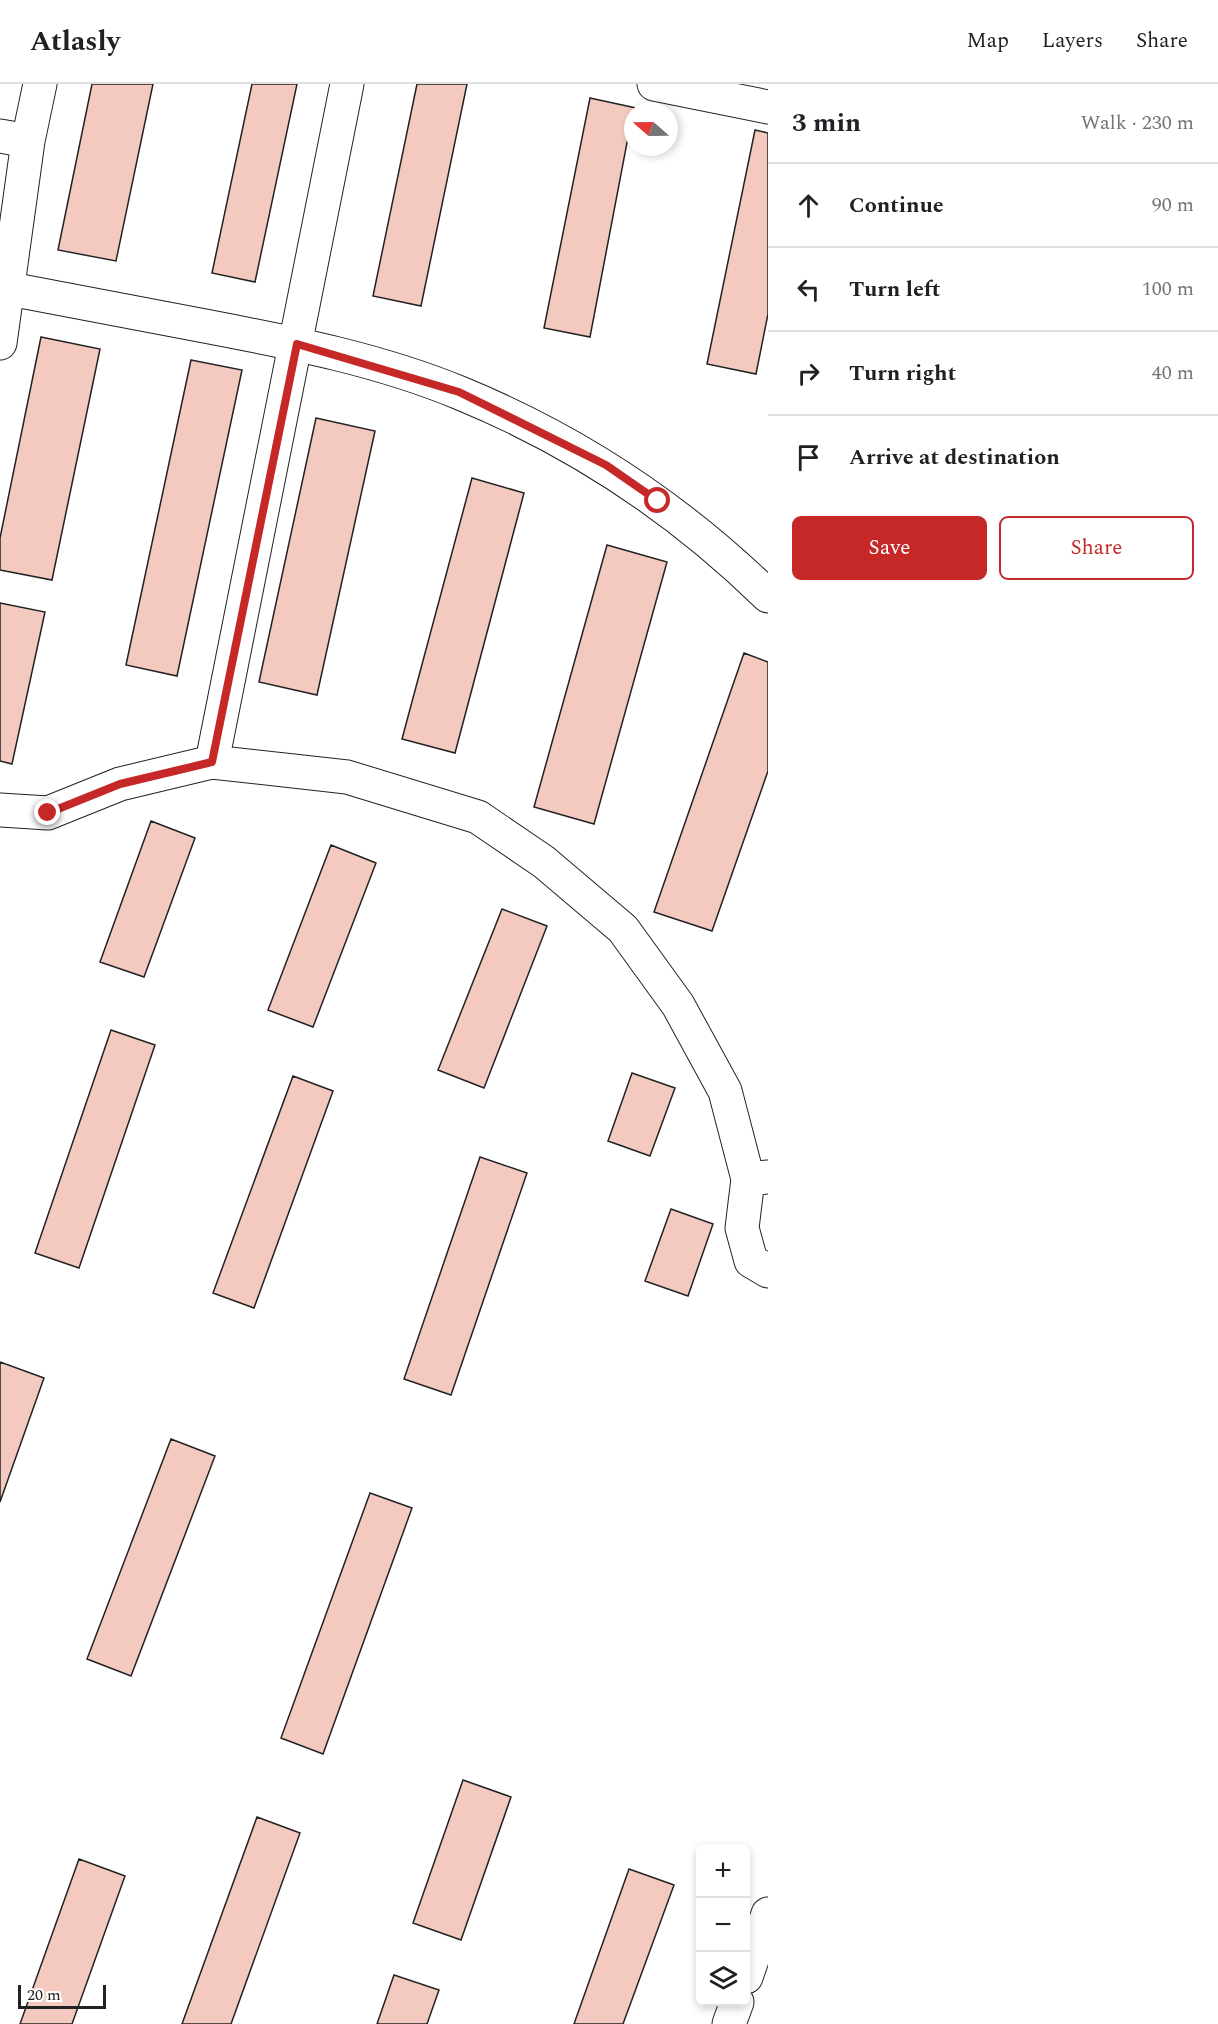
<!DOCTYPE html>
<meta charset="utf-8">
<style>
body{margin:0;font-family:Spectral,serif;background:#f2f2f2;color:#202124}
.controls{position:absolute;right:18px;bottom:18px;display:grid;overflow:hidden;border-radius:9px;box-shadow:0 3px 9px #0003}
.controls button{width:54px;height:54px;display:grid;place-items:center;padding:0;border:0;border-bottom:2px solid #e0e0e0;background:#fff;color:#202124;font:30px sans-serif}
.compass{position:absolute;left:624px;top:18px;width:54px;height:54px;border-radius:50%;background:#fff;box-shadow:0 3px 9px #0003;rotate:290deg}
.scale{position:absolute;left:18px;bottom:15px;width:88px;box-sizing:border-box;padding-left:6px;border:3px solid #222;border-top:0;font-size:16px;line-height:21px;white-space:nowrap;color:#222;-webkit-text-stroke:4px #fff;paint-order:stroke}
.stop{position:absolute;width:18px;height:18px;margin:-14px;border:4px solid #c62828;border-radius:50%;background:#fff}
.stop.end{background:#c62828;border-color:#fff;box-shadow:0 2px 6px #0008}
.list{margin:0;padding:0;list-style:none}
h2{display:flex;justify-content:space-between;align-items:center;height:78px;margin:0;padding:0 24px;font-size:26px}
h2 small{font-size:20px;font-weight:400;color:#757577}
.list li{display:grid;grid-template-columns:39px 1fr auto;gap:18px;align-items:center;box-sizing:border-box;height:84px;padding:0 24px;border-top:2px solid #e0e0e0}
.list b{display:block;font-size:22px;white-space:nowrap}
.list em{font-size:20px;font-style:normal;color:#757577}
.actions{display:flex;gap:12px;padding:18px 24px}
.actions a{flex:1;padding:14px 0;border:2px solid #c62828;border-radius:9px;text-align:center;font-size:21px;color:#c62828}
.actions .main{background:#c62828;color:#fff}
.icon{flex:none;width:33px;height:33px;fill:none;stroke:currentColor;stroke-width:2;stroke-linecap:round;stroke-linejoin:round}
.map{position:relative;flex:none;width:768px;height:1940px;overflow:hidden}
header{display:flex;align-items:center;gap:36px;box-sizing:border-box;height:84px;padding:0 30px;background:#fff;border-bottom:2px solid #e0e0e0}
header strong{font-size:28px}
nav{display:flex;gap:33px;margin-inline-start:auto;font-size:21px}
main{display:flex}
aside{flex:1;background:#fff}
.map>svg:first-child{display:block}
</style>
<header>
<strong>Atlasly</strong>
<nav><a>Map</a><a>Layers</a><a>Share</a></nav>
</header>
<main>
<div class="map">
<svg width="768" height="1940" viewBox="0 0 768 1940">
<rect width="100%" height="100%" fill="#fff"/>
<!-- building -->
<path fill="#f3c9c0" stroke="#222" stroke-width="1.5" d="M 92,0 L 153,0 L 116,177 L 58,166 Z
M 252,0 L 297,0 L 255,198 L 212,189 Z
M 417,0 L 467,0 L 421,222 L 373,212 Z
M 590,14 L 636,24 L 633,27 L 590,253 L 544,244 Z
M 755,46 L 768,49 L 768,230 L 756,290 L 707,280 Z
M 41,253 L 100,265 L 52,496 L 0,486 L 0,454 Z
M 191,276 L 242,286 L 177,592 L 126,581 Z
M 316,334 L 375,347 L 317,611 L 259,598 Z
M 472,394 L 524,409 L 455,669 L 402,655 Z
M 607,461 L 667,478 L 594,740 L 534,723 Z
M 0,519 L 45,528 L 12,680 L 0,677 Z
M 744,569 L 768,578 L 768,687 L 712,847 L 654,828 Z
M 151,737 L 195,754 L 144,893 L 100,878 Z
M 331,761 L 376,779 L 313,943 L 268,926 Z
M 502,825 L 547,842 L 484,1004 L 438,986 Z
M 111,946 L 155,961 L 79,1184 L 35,1169 Z
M 632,989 L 675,1004 L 650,1072 L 608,1057 Z
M 293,992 L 333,1007 L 254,1224 L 213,1209 Z
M 480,1073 L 527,1089 L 451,1311 L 404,1295 Z
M 671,1125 L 713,1140 L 688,1212 L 645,1197 Z
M 0,1278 L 44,1294 L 0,1418 Z
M 171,1355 L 215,1372 L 131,1592 L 87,1575 Z
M 370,1409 L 412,1424 L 323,1670 L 281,1654 Z
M 463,1696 L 511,1713 L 461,1856 L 413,1839 Z
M 257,1733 L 300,1749 L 231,1940 L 182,1940 Z
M 79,1775 L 125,1792 L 72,1940 L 20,1940 Z
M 629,1785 L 674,1801 L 623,1940 L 574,1940 Z
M 394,1891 L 439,1906 L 427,1940 L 377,1940 Z"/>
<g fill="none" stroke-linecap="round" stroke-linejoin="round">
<!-- minor casing -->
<g stroke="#222" stroke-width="35">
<path id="minor" d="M 654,0 L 768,23
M 0,52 L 28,57
M 10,205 C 76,217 143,230 210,243 C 294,259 380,276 460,309 C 577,357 678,424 768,512
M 0,259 L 28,57 L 40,0
M 212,678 L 347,0
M 0,726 L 48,729 L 120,700 L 212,678 L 347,693 L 478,733 L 544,778 L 623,845 L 678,921 L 725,1007 L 748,1095
M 768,1093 L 748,1095 L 742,1144 L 751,1177 L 768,1187
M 746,1893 L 768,1830
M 729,1940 L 737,1918"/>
</g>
<!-- minor -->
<use href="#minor" stroke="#fff" stroke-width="33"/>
</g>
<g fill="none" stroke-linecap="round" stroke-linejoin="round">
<!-- route -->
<path stroke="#c62828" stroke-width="8" d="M 48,729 L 120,700 L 212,678 L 297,260 L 459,308 L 606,381 L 658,417"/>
</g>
</svg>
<div class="controls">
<button>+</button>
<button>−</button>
<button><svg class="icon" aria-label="layers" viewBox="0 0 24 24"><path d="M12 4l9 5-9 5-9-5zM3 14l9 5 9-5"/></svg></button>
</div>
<svg class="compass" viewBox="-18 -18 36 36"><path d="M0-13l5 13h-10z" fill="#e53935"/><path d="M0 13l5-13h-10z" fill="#757577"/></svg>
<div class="scale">20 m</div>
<div class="stop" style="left:658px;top:417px"></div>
<div class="stop end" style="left:48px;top:729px"></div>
</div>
<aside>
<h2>3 min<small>Walk · 230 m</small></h2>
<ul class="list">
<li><svg class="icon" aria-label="ahead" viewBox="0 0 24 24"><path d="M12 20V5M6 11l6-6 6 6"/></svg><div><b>Continue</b></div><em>90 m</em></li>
<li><svg class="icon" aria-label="left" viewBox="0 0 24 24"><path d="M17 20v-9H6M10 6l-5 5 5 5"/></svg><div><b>Turn left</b></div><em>100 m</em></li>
<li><svg class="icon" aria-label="right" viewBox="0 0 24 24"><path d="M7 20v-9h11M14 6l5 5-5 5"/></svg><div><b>Turn right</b></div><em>40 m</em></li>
<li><svg class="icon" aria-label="arrive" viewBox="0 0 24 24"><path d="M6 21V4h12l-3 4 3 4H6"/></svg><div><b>Arrive at destination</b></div></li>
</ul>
<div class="actions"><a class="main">Save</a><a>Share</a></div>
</aside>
</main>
